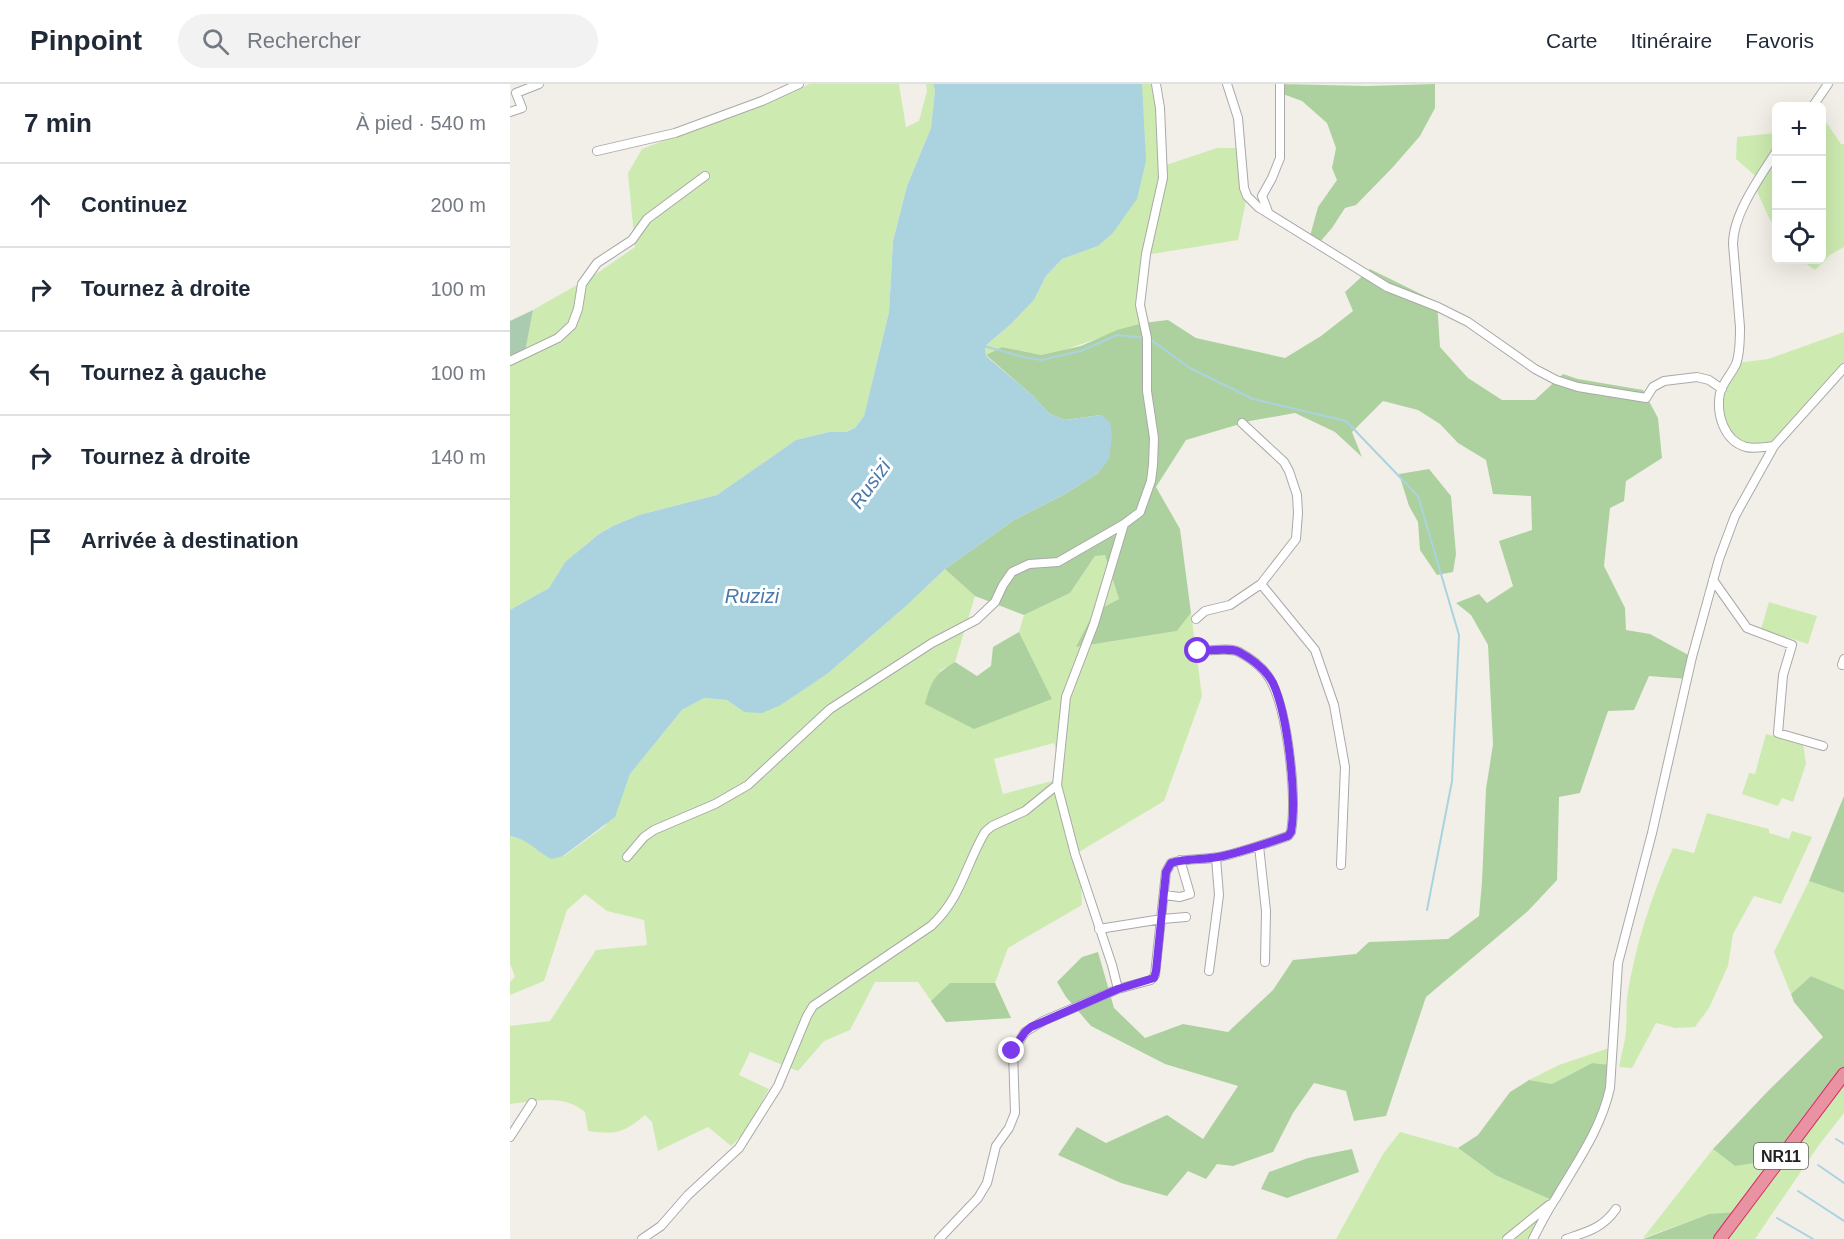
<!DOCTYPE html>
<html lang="fr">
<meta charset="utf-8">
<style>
body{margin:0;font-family:Helvetica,sans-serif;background:#f2f2f3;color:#1f2937}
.controls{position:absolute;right:18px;top:18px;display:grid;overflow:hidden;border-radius:9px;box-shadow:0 6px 24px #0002}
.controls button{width:54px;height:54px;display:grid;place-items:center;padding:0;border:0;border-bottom:2px solid #e0e1e3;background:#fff;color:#1f2937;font:30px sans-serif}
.stop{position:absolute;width:18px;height:18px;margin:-14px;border:4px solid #7c3aed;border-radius:50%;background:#fff}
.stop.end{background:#7c3aed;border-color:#fff;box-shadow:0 2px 6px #0008}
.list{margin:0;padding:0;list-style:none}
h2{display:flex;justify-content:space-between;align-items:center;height:78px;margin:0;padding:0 24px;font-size:26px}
h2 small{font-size:20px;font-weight:400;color:#747a83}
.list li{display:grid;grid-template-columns:39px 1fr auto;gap:18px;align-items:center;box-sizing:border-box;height:84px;padding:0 24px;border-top:2px solid #e0e1e3}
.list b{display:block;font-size:22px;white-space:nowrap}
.list em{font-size:20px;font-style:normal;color:#747a83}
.icon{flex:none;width:33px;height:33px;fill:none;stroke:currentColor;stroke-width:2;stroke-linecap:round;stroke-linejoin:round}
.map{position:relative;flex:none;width:1334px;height:1155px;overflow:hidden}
header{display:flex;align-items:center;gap:36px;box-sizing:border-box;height:84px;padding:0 30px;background:#fff;border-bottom:2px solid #e0e1e3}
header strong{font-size:28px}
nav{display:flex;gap:33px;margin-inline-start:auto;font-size:21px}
.search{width:420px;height:54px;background:#f2f2f3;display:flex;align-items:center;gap:15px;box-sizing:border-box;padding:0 21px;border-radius:33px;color:#747a83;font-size:22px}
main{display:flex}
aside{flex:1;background:#fff}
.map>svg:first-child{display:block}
</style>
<header>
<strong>Pinpoint</strong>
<div class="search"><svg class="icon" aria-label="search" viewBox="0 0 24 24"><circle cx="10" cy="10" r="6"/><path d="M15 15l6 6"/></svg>Rechercher</div>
<nav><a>Carte</a><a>Itinéraire</a><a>Favoris</a></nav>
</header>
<main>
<aside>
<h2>7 min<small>À pied · 540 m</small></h2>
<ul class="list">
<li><svg class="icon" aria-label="ahead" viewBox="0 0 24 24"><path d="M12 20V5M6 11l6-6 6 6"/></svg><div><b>Continuez</b></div><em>200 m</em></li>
<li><svg class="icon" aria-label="right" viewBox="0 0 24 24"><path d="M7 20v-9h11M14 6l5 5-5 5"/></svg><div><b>Tournez à droite</b></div><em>100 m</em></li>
<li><svg class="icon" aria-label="left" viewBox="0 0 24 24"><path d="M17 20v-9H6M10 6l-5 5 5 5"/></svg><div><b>Tournez à gauche</b></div><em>100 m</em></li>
<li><svg class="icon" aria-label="right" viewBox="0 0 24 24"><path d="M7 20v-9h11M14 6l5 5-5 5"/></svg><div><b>Tournez à droite</b></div><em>140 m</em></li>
<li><svg class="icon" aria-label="arrive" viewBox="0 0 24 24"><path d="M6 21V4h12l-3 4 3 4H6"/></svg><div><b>Arrivée à destination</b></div></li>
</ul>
</aside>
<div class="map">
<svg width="1334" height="1155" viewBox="0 0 1334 1155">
<rect width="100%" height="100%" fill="#f2efe9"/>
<!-- grass -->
<path fill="#cdebb0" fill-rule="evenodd" d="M 300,0 L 389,0 L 396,43 L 409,37 L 417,7 L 416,0 L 423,0 L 425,6 L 421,44 L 397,102 L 383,157 L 379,228 L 354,332 L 345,344 L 335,348 L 319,348 L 286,356 L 207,411 L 129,431 L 103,442 L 89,450 L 55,478 L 39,504 L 0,526 L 0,280 L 15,268 L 23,226 L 86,190 L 125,163 L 118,89 L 132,65 Z
M 632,0 L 646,0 L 653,82 L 707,64 L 731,64 L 737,112 L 728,156 L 636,171 L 633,239 L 554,266 L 531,271 L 492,263 L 476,271 L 475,262 L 500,241 L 524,216 L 536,192 L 552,175 L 588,162 L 602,150 L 632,23 Z
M 1312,32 L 1331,60 L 1334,60 L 1334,163 L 1320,171 L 1305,186 L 1291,176 L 1312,176 Z
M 1266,49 L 1266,145 L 1259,134 L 1245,103 L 1249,95 L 1226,75 L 1227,53 Z
M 1334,248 L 1334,284 L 1264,362 L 1245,364 L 1226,357 L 1209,331 L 1209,321 L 1227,279 L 1258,275 Z
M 595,470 L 609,515 L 584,528 L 567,563 L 667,547 L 681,529 L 692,612 L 654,717 L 569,768 L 572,821 L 498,864 L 485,899 L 501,934 L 436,938 L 408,898 L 365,898 L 340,946 L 314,957 L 288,987 L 240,968 L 229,991 L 259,1005 L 233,1050 L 221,1062 L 198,1043 L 148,1067 L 142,1038 L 135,1031 C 114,1049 106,1051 78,1047 L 75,1028 C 53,1010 26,1017 0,1020 L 0,942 L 40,937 L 86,866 L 137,861 L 134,836 L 97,827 L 75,810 L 57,826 L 34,897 L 0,911 L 0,898 L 5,893 L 0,879 L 0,752 C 17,756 36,766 54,772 L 95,742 L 115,704 L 120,690 L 172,626 L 194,614 L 217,616 L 234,628 L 271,621 L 317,590 L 395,523 L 435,485 L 465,512 L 445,578 L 429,587 L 542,615 L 509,548 L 514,531 L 560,509 L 585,472 ZM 544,659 L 553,694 L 493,710 L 484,675 Z
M 1259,518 L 1307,532 L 1298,560 L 1251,545 Z
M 1256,650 L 1293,659 L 1296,680 L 1283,718 L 1272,714 L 1268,722 L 1232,710 L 1239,689 L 1245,690 Z
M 1197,729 L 1259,745 L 1259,749 L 1279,755 L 1282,747 L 1302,753 L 1271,820 L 1244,812 L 1223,850 L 1218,882 L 1199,924 L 1185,943 L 1165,944 L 1146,939 L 1122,984 L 1109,983 C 1111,971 1115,959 1116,947 C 1117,936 1116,925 1117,914 C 1125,862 1141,812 1163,764 L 1184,769 Z
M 1299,797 L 1334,809 L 1334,906 L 1301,892 L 1281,910 L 1264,868 Z
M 1102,963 L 1101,981 L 1082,979 L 1042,1000 L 1019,996 L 1049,981 Z
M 1334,990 L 1334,1029 L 1309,1061 L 1245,1155 L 1210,1155 L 1199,1130 L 1133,1154 L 1203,1065 L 1225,1082 Z
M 890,1048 L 948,1064 L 985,1091 L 1044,1117 L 1023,1155 L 826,1155 L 873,1070 Z"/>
<!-- forest -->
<path fill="#add19e" d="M 770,0 L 857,2 L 925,0 L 925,24 L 910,52 L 883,83 L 846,121 L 835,124 L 822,144 L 810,158 L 800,152 L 808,123 L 827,96 L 822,84 L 826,64 L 817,39 L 792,17 L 770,9 Z
M 860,185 L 927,218 L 930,263 L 958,294 L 992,316 L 1025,316 L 1053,290 L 1068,295 L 1133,306 L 1148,334 L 1152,374 L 1116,397 L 1114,417 L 1100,424 L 1094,482 L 1115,524 L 1116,546 L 1140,550 L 1182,573 L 1178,595 L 1139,592 L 1124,626 L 1098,627 L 1070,709 L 1049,713 L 1047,796 L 1018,827 L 916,913 L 876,1032 L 844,1037 L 836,1007 L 804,999 L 783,1029 L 763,1068 L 723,1082 L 707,1080 L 696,1095 L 678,1087 L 657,1112 L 611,1099 L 548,1071 L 567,1043 L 596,1059 L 657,1031 L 693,1055 L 728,1002 L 655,980 L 581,942 L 556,913 L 547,898 L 572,873 L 588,868 L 604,924 L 635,954 L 673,940 L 718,948 L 763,906 L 783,876 L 846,870 L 859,858 L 938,855 L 969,832 L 972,798 L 976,705 L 983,660 L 978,561 L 961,531 L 946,519 L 969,510 L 977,519 L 1003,502 L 989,457 L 1022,446 L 1021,412 L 983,410 L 976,376 L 948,359 L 930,340 L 908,326 L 873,317 L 842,348 L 852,373 L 825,348 L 785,329 L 740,337 L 676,356 L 646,403 L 670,445 L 681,529 L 667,547 L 566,563 L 584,528 L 609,515 L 595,471 L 585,472 L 560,509 L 514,531 L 465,512 L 435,485 L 504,436 L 555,410 L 588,389 L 599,374 L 591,331 L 555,336 L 540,330 L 523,312 L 476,271 L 492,263 L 531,271 L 571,262 L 607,246 L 633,239 L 658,236 L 686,254 L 775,274 L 811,252 L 843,227 L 835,208 Z
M 919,385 L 941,412 L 946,470 L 943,488 L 927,491 L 910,466 L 908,438 L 899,422 L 889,390 Z
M 509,548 L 542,615 L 464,645 L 415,620 C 421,598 424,590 445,578 L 467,592 L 481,582 L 483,563 Z
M 1334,712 L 1334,809 L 1299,797 Z
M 1301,892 L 1334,906 L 1334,990 L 1270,1075 L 1225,1082 L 1203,1065 L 1259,1006 L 1313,953 L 1284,918 L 1281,910 Z
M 440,899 L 485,899 L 501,934 L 436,938 L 421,917 Z
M 1082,979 L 1101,981 L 1097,1018 L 1044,1117 L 985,1091 L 948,1064 L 968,1051 L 1000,1008 L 1019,996 L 1042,1000 Z
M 842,1065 L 849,1088 L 777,1114 L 751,1105 L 759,1088 L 798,1074 Z
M 1229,1128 L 1210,1155 L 1133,1155 L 1199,1130 Z"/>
<!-- cemetery -->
<path fill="#aacbaf" d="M 23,226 L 15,268 L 0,280 L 0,237 Z"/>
<!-- water -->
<path fill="#aad3df" d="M 423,0 L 632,0 L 636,77 L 627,115 L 602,150 L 588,162 L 552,175 L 536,192 L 524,216 L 500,241 L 475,262 L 476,272 L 523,312 L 540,330 L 555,336 L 591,331 L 600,338 L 602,352 L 599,375 L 588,389 L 555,410 L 504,436 L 435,485 L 395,523 L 317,590 L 271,621 L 252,629 L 234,628 L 217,616 L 194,614 L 172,626 L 120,690 L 105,733 L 53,772 L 42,775 C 25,767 20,756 0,752 L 0,526 L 39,504 L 55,478 L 89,450 L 103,442 L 129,431 L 207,411 L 286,356 L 319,348 L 336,348 L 345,344 L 354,332 L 379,228 L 383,157 L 397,102 L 421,44 L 425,6 Z"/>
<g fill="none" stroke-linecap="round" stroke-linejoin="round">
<!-- stream -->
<path stroke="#aad3df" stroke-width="2" d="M 641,256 L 680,284 L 743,315 L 836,337 L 908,412 L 949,551 L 942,697 L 917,826
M 474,262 L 513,273 L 531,276 L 571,267 L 607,251 L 636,254
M 1326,1055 L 1334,1060
M 1308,1081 L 1334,1099
M 1288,1107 L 1334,1137
M 1267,1134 L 1303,1155"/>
<!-- minor casing -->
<g stroke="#a9a9a9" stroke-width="10">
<path id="minor" d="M 717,0 L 728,34 L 734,104 L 737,112 L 748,123 L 877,203 L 928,223 L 958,238 L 1025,285 L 1046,296 L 1068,303 L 1136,314 L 1143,303 L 1154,297 L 1187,293 L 1199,296 L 1212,305
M 1303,22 L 1318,0
M 0,28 L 12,24 L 6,9 L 29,0
M 87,67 L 165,49 L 252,17 L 289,0
M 758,128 L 752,112 L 762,94 L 770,74 L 770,0
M 0,277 L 48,254 L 62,241 L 68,225 L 72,200 L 87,179 L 122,156 L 137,135 L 195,92
M 1264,362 C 1255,363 1245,365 1236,363 C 1214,357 1206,330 1210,309 C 1213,298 1221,291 1226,280 C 1230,270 1230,255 1230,243 L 1223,160 C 1223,130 1250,93 1266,68
M 1203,496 L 1237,544 L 1282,561 L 1273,591 L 1268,649 L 1313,662
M 751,500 L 805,566 L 824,621 L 835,683 L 831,781
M 686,535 L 695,527 L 720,521 L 751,500 L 786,455 L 788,429 L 787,411 L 779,387 L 774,378 L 732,339
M 1332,581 L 1334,575
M 749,762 L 756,827 L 755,878
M 117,773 L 134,753 L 144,746 L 205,720 L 238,701 L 320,625 L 422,559 L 466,536 L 485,518 L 493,501 L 502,488 L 519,480 L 548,478 L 614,440
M 654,811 L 670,813 L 680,810 L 670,776
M 589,845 L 652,835 L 676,833
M 699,887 L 709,811 L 706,774
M 608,905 L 641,896 L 645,891 L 656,788 L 661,779 C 677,774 693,776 709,773 C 732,768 755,760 778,752 L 781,748 C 787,713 778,632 762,599 C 756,586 742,575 729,568 C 720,563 700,567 688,567
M 0,1053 L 22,1019
M 132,1155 L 151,1142 L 178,1111 L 229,1064 L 268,1002 L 297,932 L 303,922 L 421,842 C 452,813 455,782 475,748 L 482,742 L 515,727 L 547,701 L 556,613 L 584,540 L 614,440 L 630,428 L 641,397 L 643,381 L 644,354 L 637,307 L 637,254 L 630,221 L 636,170 L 653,94 L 650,24 L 646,0
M 429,1155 L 468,1114 L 477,1099 L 486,1062 L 499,1044 L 505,1029 L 503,967 L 515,948 L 533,937 L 608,905 L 602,881 L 565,770 L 547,701
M 997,1155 L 1039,1121
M 1023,1155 C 1030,1141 1037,1127 1046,1114 C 1067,1078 1091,1045 1100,1004 L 1108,879 L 1142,749 L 1182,573 L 1209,475 L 1225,432 L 1264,362 L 1334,284
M 1056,1155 C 1077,1148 1093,1144 1106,1125"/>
</g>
<!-- highway casing -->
<g stroke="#dc2a67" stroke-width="14">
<path id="highway" d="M 1210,1155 L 1334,990"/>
</g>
<!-- minor -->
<use href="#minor" stroke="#fff" stroke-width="8"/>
<!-- highway -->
<use href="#highway" stroke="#e892a2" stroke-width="12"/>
</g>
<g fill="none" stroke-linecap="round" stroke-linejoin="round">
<!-- route -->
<path stroke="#7c3aed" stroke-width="8" d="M 502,967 L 515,948 L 521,943 L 608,905 L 644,894 L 646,887 L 656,788 L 661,779 C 677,774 693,776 708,773 C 732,768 755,760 778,752 L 781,748 C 787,713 778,632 763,599 C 756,586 742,575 729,568 C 720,563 700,567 688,567"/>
</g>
<g text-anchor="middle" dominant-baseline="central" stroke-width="6" stroke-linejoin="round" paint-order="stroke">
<!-- shield labels -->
<rect fill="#fff" stroke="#646464" stroke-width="1.5" x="1244" y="1059" width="54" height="26" rx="4.5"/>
<g font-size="16" font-weight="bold" fill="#222">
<text x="1271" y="1072">NR11</text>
</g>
<!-- water labels -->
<g font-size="20" font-style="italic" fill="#4a7aab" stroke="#fff">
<text transform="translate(360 400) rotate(-54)">Rusizi</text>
<text x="242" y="512">Ruzizi</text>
</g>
</g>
</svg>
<div class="controls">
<button>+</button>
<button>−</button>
<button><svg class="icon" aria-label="locate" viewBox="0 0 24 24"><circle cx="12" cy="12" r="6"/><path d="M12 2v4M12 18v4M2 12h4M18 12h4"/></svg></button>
</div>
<div class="stop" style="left:688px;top:567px"></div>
<div class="stop end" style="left:502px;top:967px"></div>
</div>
</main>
